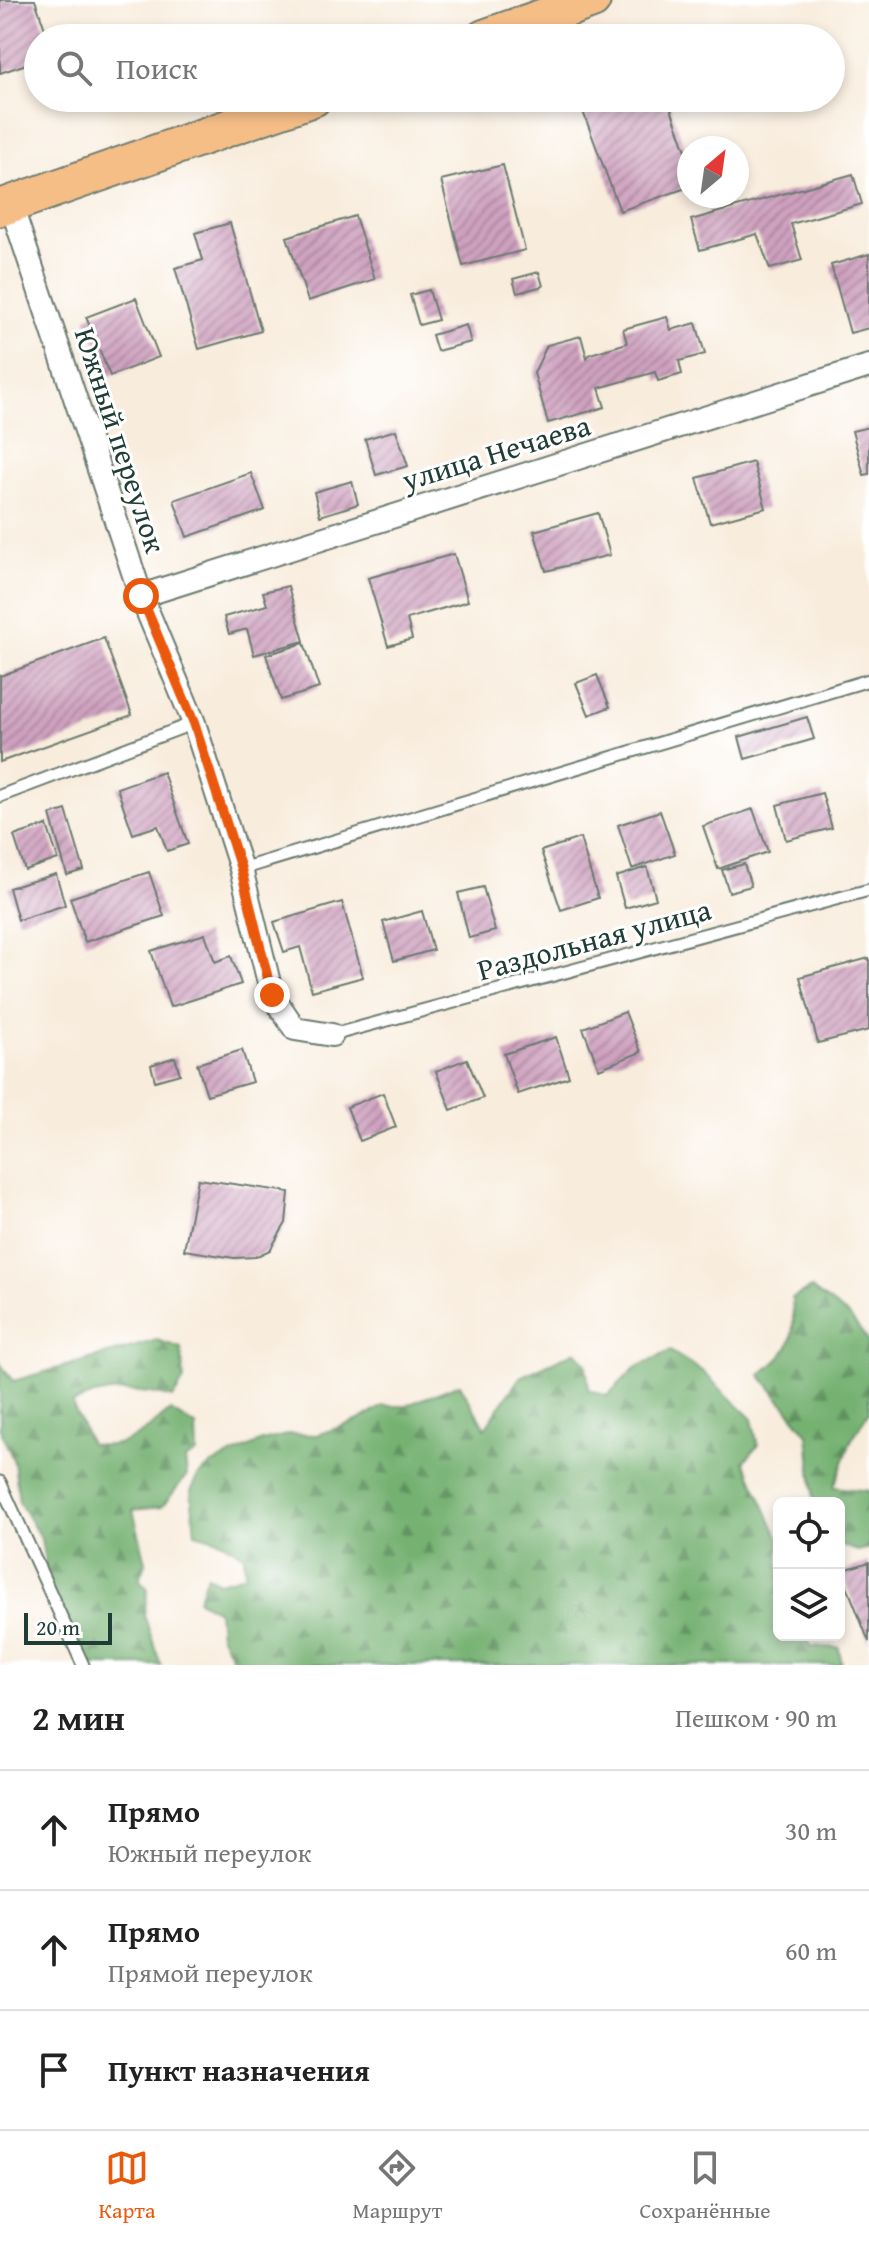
<!DOCTYPE html>
<html lang="ru">
<meta charset="utf-8">
<style>
body{margin:0;font-family:"Gentium Book Plus",serif;background:#f2f2f2;color:#222}
.controls{position:absolute;right:24px;bottom:24px;display:grid;overflow:hidden;border-radius:12px;box-shadow:0 4px 12px #0003}
.controls button{width:72px;height:72px;display:grid;place-items:center;padding:0;border:0;border-bottom:2px solid #e0e0e0;background:#fff;color:#222;font:40px sans-serif}
.compass{position:absolute;left:677px;top:136px;width:72px;height:72px;border-radius:50%;background:#fff;box-shadow:0 4px 12px #0003;rotate:29deg}
.scale{position:absolute;left:24px;bottom:20px;width:88px;box-sizing:border-box;padding-left:8px;border:4px solid #1f3d34;border-top:0;font-size:22px;line-height:28px;white-space:nowrap;color:#1f3d34;-webkit-text-stroke:6px #fff;paint-order:stroke}
.stop{position:absolute;width:24px;height:24px;margin:-18px;border:6px solid #ea580c;border-radius:50%;background:#fff}
.stop.end{background:#ea580c;border-color:#fff;box-shadow:0 2px 8px #0008}
.list{margin:0;padding:0;list-style:none}
h2{display:flex;justify-content:space-between;align-items:center;height:104px;margin:0;padding:0 32px;font-size:34px}
h2 small{font-size:26px;font-weight:400;color:#767676}
.list li{display:grid;grid-template-columns:52px 1fr auto;gap:24px;align-items:center;box-sizing:border-box;height:120px;padding:0 32px;border-top:2px solid #e0e0e0}
.list b{display:block;font-size:30px;white-space:nowrap}
.list p{margin:0;font-size:26px;white-space:nowrap;color:#767676}
.list em{font-size:26px;font-style:normal;color:#767676}
.icon{flex:none;width:44px;height:44px;fill:none;stroke:currentColor;stroke-width:2;stroke-linecap:round;stroke-linejoin:round}
.map{position:relative;flex:none;width:869px;height:1665px;overflow:hidden}
.search{position:absolute;background:#fff;box-shadow:0 4px 12px #0003;left:24px;right:24px;top:24px;height:88px;display:flex;align-items:center;gap:20px;box-sizing:border-box;padding:0 28px;border-radius:44px;color:#767676;font-size:30px}
.sheet{height:464px;background:#fff}
nav{display:flex;justify-content:space-around;align-items:center;box-sizing:border-box;height:112px;border-top:2px solid #e0e0e0;background:#fff;font-size:22px;color:#767676}
nav a{display:grid;justify-items:center;gap:4px}
nav .on{color:#ea580c}
.map>svg:first-child{display:block}
</style>
<div class="map">
<svg width="869" height="1665" viewBox="0 0 869 1665">
<defs>
<pattern id="forest-firs" width="22" height="20" patternUnits="userSpaceOnUse" patternTransform="scale(2)"><rect width="22" height="20" fill="#74b171"/><path d="M5 1l3.5 6h-7zM16 11l3.5 6h-7z" fill="#5f915e"/></pattern>
<pattern id="building-hatch" width="6" height="6" patternUnits="userSpaceOnUse" patternTransform="scale(2)"><rect width="6" height="6" fill="#cfa1bf"/><path d="M-1 1l2-2M0 6l6-6M5 7l2-2" fill="none" stroke="#a7849c"/></pattern>
</defs>
<rect width="100%" height="100%" fill="#fff"/>
<filter id="ink" filterUnits="userSpaceOnUse"><feTurbulence type="fractalNoise" baseFrequency=".0125" numOctaves="2"/><feDisplacementMap in="SourceGraphic" scale="16" xChannelSelector="R" yChannelSelector="G"/><feConvolveMatrix kernelMatrix="1 2 1 2 8 2 1 2 1" color-interpolation-filters="sRGB"/></filter>
<filter id="wash" filterUnits="userSpaceOnUse"><feTurbulence type="fractalNoise" baseFrequency=".006" numOctaves="4" result="noise"/><feDisplacementMap in="SourceGraphic" scale="32" xChannelSelector="R" yChannelSelector="G"/><feGaussianBlur stdDeviation="1.8" result="paint"/><feColorMatrix in="noise" values="0 0 0 0 0 0 0 0 0 0 0 0 0 0 0 0 0 1.4 0 .05"/><feComposite in="paint" operator="in"/></filter>
<g filter="url(#wash)">
<rect width="100%" height="100%" fill="#f8ecdc"/>
<!-- forest -->
<path fill="url(#forest-firs)" stroke="#4a7752" stroke-width="2" d="M 811,1288 L 849,1316 L 869,1342 L 869,1412 L 852,1439 L 834,1487 L 869,1491 L 869,1548 L 858,1551 L 839,1545 L 839,1503 L 814,1503 L 808,1434 L 760,1375 C 794,1348 795,1340 792,1298 Z
M 157,1340 L 181,1348 L 184,1380 L 173,1398 C 141,1389 103,1387 72,1404 L 90,1444 C 124,1451 145,1432 170,1411 L 196,1426 L 197,1453 L 185,1460 L 187,1475 L 162,1507 L 133,1510 L 146,1562 L 139,1579 L 148,1589 L 144,1615 L 161,1665 L 82,1665 L 49,1587 L 41,1539 L 19,1502 L 14,1462 L 0,1429 L 0,1363 L 13,1381 Z
M 576,1351 L 586,1364 L 589,1390 L 607,1396 L 635,1368 L 670,1351 L 702,1371 L 752,1419 L 758,1446 L 744,1461 L 779,1538 L 779,1635 L 805,1635 L 811,1646 L 839,1648 L 842,1665 L 236,1665 L 220,1635 L 218,1611 L 198,1600 L 207,1575 L 219,1582 L 245,1575 L 244,1555 L 219,1540 L 195,1533 L 191,1491 L 198,1476 L 212,1464 L 262,1441 L 291,1434 L 317,1435 L 359,1420 L 383,1406 L 405,1406 L 460,1384 L 485,1428 L 520,1377 Z"/>
<g id="blocks">
<!-- building -->
<path fill="url(#building-hatch)" d="M 0,0 L 35,0 L 48,38 L 38,38 L 38,60 L 0,73 Z
M 578,98 L 667,98 L 689,159 L 689,187 L 620,211 Z
M 503,165 L 525,250 L 463,266 L 441,180 Z
M 853,174 L 862,204 L 791,224 L 802,260 L 770,269 L 757,234 L 700,250 L 691,220 Z
M 355,216 L 375,279 L 308,301 L 287,237 Z
M 230,223 L 261,331 L 199,349 L 175,268 L 203,260 L 195,233 Z
M 869,254 L 869,328 L 850,333 L 831,265 Z
M 539,272 L 543,286 L 517,293 L 513,279 Z
M 429,290 L 438,320 L 419,325 L 410,295 Z
M 136,298 L 159,357 L 110,376 L 86,317 Z
M 667,317 L 671,330 L 696,323 L 705,354 L 679,361 L 682,374 L 658,381 L 655,372 L 599,388 L 605,407 L 548,423 L 534,373 L 547,345 L 581,336 L 587,358 L 590,354 L 627,343 L 623,329 Z
M 466,325 L 471,342 L 437,351 L 432,335 Z
M 869,427 L 869,474 L 864,475 L 852,431 Z
M 396,430 L 408,466 L 376,475 L 365,439 Z
M 753,462 L 766,508 L 710,523 L 697,478 Z
M 251,473 L 265,510 L 187,537 L 174,500 Z
M 352,481 L 358,504 L 320,516 L 314,492 Z
M 598,513 L 610,555 L 546,571 L 534,531 Z
M 454,554 L 468,601 L 407,619 L 412,639 L 388,646 L 368,578 Z
M 288,586 L 304,641 L 254,655 L 247,629 L 229,634 L 224,617 L 267,605 L 263,592 Z
M 104,638 L 132,715 L 0,762 L 0,676 Z
M 304,643 L 319,688 L 281,700 L 266,655 Z
M 597,675 L 610,707 L 589,715 L 576,683 Z
M 807,717 L 814,739 L 745,759 L 739,737 Z
M 163,772 L 188,844 L 167,851 L 158,826 L 133,834 L 117,788 Z
M 822,793 L 832,828 L 786,840 L 777,805 Z
M 753,809 L 768,852 L 718,869 L 703,826 Z
M 66,810 L 84,870 L 67,875 L 50,815 Z
M 660,811 L 675,854 L 632,869 L 618,825 Z
M 47,825 L 58,859 L 25,870 L 14,836 Z
M 580,838 L 598,898 L 561,910 L 541,851 Z
M 744,864 L 751,886 L 729,892 L 722,870 Z
M 647,867 L 656,899 L 625,908 L 616,877 Z
M 149,872 L 164,916 L 85,942 L 70,898 Z
M 56,874 L 65,905 L 18,920 L 9,888 Z
M 483,887 L 495,931 L 469,938 L 458,893 Z
M 342,902 L 363,977 L 312,991 L 300,947 L 284,952 L 274,922 Z
M 422,911 L 433,950 L 394,961 L 383,922 Z
M 205,934 L 215,962 L 231,956 L 241,984 L 170,1007 L 151,951 Z
M 869,958 L 869,1030 L 818,1043 L 800,977 Z
M 625,1012 L 641,1052 L 599,1069 L 583,1028 Z
M 556,1037 L 569,1077 L 518,1094 L 504,1054 Z
M 242,1050 L 252,1082 L 207,1095 L 197,1064 Z
M 175,1057 L 180,1074 L 155,1081 L 151,1065 Z
M 467,1059 L 483,1098 L 451,1110 L 436,1071 Z
M 383,1093 L 396,1127 L 360,1141 L 347,1107 Z
M 198,1179 L 289,1192 L 286,1223 L 270,1250 L 255,1257 L 234,1258 L 184,1250 Z
M 869,1562 L 869,1642 L 841,1571 Z"/>
</g>
</g>
<g filter="url(#ink)">
<use href="#blocks" fill-opacity="0" stroke="#6b7a6f" stroke-width="2"/>
<g fill="none" stroke-linecap="round" stroke-linejoin="round">
<!-- service casing -->
<g stroke="#6b7a6f" stroke-width="15">
<path id="service" d="M 0,796 L 194,723
M 241,869 L 869,680
M 332,1035 L 869,890
M 0,1482 L 83,1665"/>
</g>
<!-- minor casing -->
<g stroke="#6b7a6f" stroke-width="26">
<path id="minor" d="M 11,205 L 141,596 L 194,723 L 241,869 L 272,995 L 295,1029 L 332,1035
M 141,596 L 869,366"/>
</g>
<!-- primary casing -->
<g stroke="#6b7a6f" stroke-width="40">
<path id="primary" d="M 484,38 L 592,0
M 0,208 L 313,98"/>
</g>
<!-- service -->
<use href="#service" stroke="#fff" stroke-width="11"/>
<!-- minor -->
<use href="#minor" stroke="#fff" stroke-width="22"/>
<!-- primary -->
<use href="#primary" stroke="#f6be87" stroke-width="36"/>
</g>
</g>
<g fill="none" stroke-linecap="round" stroke-linejoin="round" filter="url(#ink)">
<!-- route -->
<path stroke="#ea580c" stroke-width="10" d="M 141,596 L 194,723 L 241,869 L 272,995"/>
</g>
<g text-anchor="middle" dominant-baseline="central" stroke-width="6" stroke-linejoin="round" paint-order="stroke">
<!-- street labels -->
<g font-size="30" fill="#1f3d34" stroke="#fff">
<text transform="translate(121 440) rotate(72)">Южный переулок</text>
<text transform="translate(496 452) rotate(-17)">улица Нечаева</text>
<text transform="translate(594 939) rotate(-15)">Раздольная улица</text>
</g>
</g>
</svg>
<div class="controls">
<button><svg class="icon" aria-label="locate" viewBox="0 0 24 24"><circle cx="12" cy="12" r="6"/><path d="M12 2v4M12 18v4M2 12h4M18 12h4"/></svg></button>
<button><svg class="icon" aria-label="layers" viewBox="0 0 24 24"><path d="M12 4l9 5-9 5-9-5zM3 14l9 5 9-5"/></svg></button>
</div>
<svg class="compass" viewBox="-18 -18 36 36"><path d="M0-13l5 13h-10z" fill="#e53935"/><path d="M0 13l5-13h-10z" fill="#767676"/></svg>
<div class="scale">20 m</div>
<div class="stop" style="left:141px;top:596px"></div>
<div class="stop end" style="left:272px;top:995px"></div>
<div class="search"><svg class="icon" aria-label="search" viewBox="0 0 24 24"><circle cx="10" cy="10" r="6"/><path d="M15 15l6 6"/></svg>Поиск</div>
</div>
<section class="sheet">
<h2>2 мин<small>Пешком · 90 m</small></h2>
<ul class="list">
<li><svg class="icon" aria-label="ahead" viewBox="0 0 24 24"><path d="M12 20V5M6 11l6-6 6 6"/></svg><div><b>Прямо</b><p>Южный переулок</p></div><em>30 m</em></li>
<li><svg class="icon" aria-label="ahead" viewBox="0 0 24 24"><path d="M12 20V5M6 11l6-6 6 6"/></svg><div><b>Прямо</b><p>Прямой переулок</p></div><em>60 m</em></li>
<li><svg class="icon" aria-label="arrive" viewBox="0 0 24 24"><path d="M6 21V4h12l-3 4 3 4H6"/></svg><div><b>Пункт назначения</b></div></li>
</ul>
</section>
<nav>
<a class="on"><svg class="icon" aria-label="map" viewBox="0 0 24 24"><path d="M3 6l6-2 6 2 6-2v14l-6 2-6-2-6 2zM9 4v14M15 6v14"/></svg>Карта</a>
<a><svg class="icon" aria-label="directions" viewBox="0 0 24 24"><path d="M12 3l9 9-9 9-9-9zM9 14v-3h6M13 9l2 2-2 2"/></svg>Маршрут</a>
<a><svg class="icon" aria-label="saved" viewBox="0 0 24 24"><path d="M7 4h10v16l-5-4-5 4z"/></svg>Сохранённые</a>
</nav>
